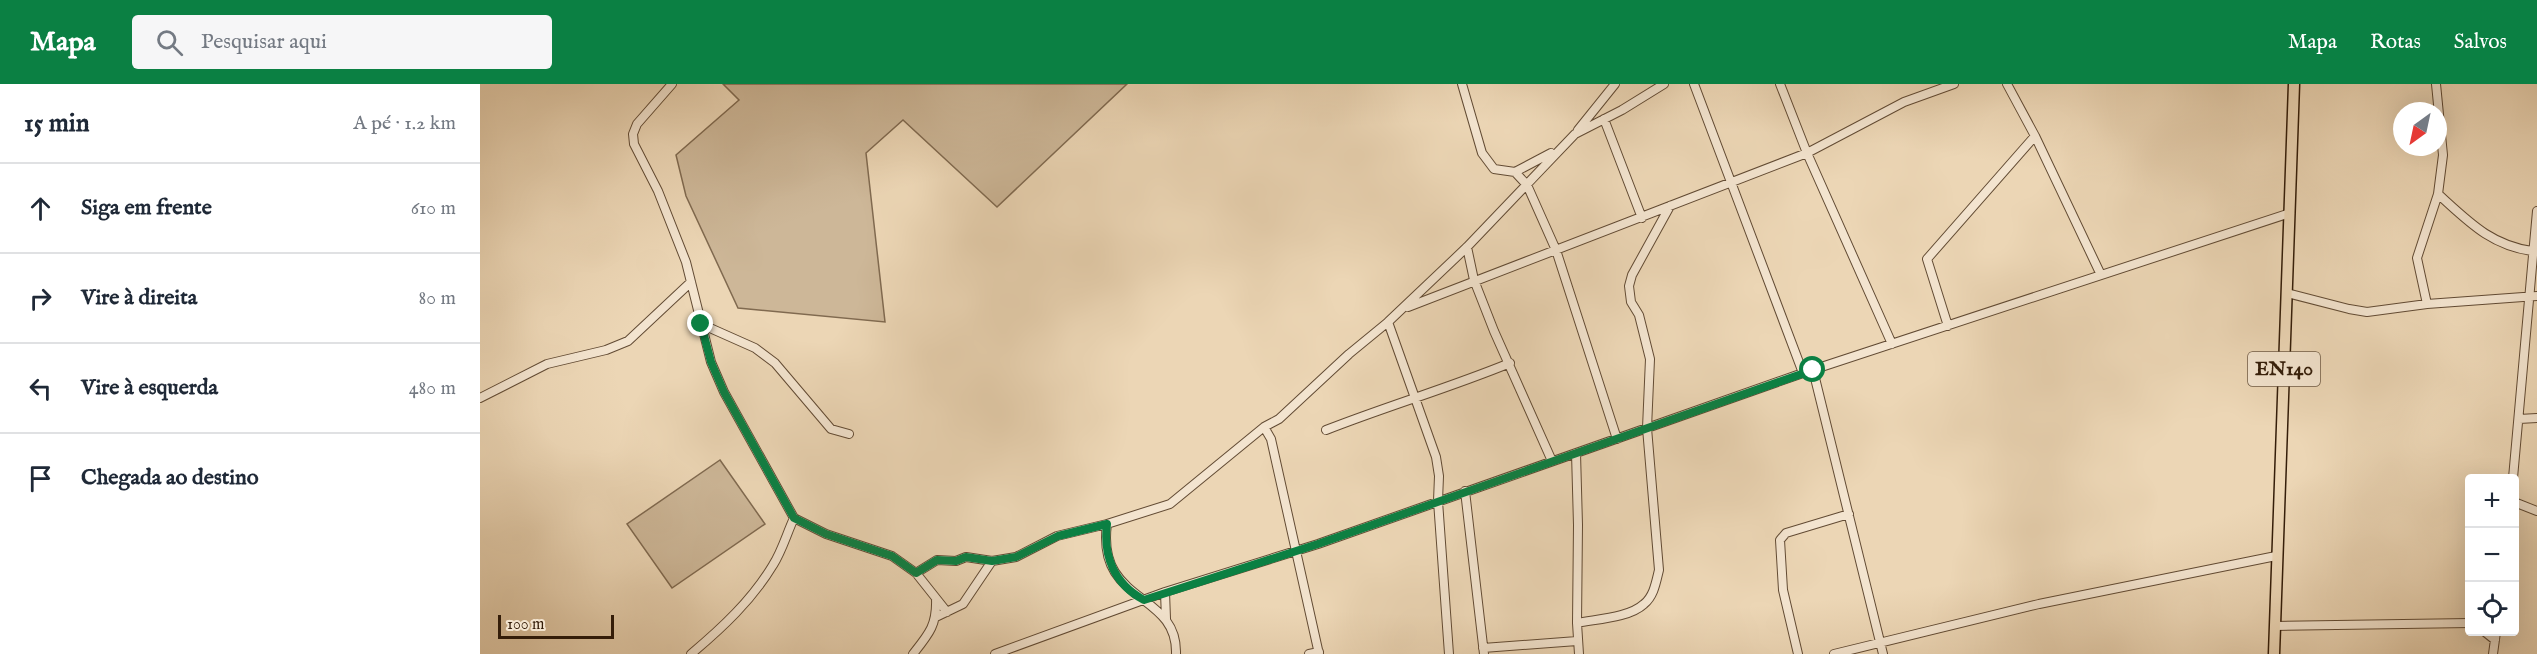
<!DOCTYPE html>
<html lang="pt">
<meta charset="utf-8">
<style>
body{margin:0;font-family:"IM FELL English",serif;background:#f6f6f7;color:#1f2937}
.controls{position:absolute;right:18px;bottom:18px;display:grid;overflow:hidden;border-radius:6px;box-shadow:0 6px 24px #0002}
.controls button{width:54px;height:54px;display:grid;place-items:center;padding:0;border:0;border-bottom:2px solid #e0e1e3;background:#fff;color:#1f2937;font:30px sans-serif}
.compass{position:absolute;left:1913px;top:18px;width:54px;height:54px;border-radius:50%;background:#fff;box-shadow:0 6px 24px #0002;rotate:213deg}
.scale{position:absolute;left:18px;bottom:15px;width:116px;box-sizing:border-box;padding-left:6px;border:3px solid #341d09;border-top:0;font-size:16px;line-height:21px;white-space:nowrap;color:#341d09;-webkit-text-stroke:4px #f3e4cf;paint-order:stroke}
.stop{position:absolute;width:18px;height:18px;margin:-14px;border:4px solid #0b8043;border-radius:50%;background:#fff}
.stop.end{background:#0b8043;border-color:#fff;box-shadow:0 2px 6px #0008}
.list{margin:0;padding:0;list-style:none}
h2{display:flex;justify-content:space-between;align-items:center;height:78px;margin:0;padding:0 24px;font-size:26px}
h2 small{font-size:20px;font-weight:400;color:#747a83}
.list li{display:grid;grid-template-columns:39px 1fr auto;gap:18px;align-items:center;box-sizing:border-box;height:90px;padding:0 24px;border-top:2px solid #e0e1e3}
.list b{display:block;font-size:22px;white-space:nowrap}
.list em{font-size:20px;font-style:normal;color:#747a83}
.icon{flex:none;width:33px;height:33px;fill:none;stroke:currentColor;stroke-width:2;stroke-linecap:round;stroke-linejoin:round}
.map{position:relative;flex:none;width:2057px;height:570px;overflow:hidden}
header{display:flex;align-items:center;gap:36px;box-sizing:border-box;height:84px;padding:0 30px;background:#0b8043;color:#fff}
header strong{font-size:28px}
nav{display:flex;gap:33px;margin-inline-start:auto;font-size:21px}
.search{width:420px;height:54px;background:#f6f6f7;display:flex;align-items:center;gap:15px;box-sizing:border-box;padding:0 21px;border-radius:6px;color:#747a83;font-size:22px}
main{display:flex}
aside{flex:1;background:#fff}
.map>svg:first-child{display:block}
</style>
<header>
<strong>Mapa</strong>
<div class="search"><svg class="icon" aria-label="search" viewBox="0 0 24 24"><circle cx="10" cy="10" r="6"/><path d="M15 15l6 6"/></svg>Pesquisar aqui</div>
<nav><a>Mapa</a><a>Rotas</a><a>Salvos</a></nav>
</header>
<main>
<aside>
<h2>15 min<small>A pé · 1.2 km</small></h2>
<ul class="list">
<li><svg class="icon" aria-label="ahead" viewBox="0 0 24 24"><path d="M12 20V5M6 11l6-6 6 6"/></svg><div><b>Siga em frente</b></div><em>610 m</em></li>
<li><svg class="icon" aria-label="right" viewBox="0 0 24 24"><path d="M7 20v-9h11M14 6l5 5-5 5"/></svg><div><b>Vire à direita</b></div><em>80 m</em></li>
<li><svg class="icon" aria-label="left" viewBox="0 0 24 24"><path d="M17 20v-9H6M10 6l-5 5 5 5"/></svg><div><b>Vire à esquerda</b></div><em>480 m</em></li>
<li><svg class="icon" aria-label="arrive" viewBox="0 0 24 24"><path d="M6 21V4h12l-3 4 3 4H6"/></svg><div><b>Chegada ao destino</b></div></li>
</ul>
</aside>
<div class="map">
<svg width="2057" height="570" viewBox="0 0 2057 570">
<rect width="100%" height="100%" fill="#ecd6b5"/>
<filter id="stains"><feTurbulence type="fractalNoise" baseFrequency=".00333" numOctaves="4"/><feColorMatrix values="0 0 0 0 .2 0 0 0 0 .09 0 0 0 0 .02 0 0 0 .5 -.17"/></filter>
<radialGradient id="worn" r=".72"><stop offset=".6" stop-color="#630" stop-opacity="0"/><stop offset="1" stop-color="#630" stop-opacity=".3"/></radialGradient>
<!-- green -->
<path fill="#cdb798" stroke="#806a50" stroke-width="1.5" d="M 243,0 L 647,0 L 517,123 L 423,36 L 386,69 L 405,238 L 258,224 L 206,112 L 196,71 L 259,16 Z
M 240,376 L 285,440 L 192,504 L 147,440 Z"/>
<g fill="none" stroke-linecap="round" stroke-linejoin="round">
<!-- minor casing -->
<g stroke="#624b34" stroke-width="10">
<path id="minor" d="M 192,0 L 157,40 L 153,50 L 154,60 L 178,107 L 206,178 L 231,278 L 244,308 L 314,434 C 307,449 302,467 293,481 C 272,516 242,544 211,570
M 982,0 L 1002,69 L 1014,85 L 1035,88 L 1071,69
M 1214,0 L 1323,289
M 1300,0 L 1327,69 L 1412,260
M 1527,0 L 1555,52 L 1621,191
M 1124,35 L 1162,134
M 1098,46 L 1135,0
M 1035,88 L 1047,101 L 1076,166 L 1137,355
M 1958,110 C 1988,137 2010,161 2052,167
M 987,163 L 994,196 L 1014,247 L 1072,377
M 1807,209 L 1869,225 L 1887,228 L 1947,220 L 2057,212
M 1947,220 L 1937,174 L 1958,110 L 1963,71 L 1956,0
M 928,223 L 1327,69 L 1424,18 L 1474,0
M 221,240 L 275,264 L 295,279 L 351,345 L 369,350
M 1468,242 L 1447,175 L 1555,52
M 1333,286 L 1403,570
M 0,314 L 67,280 L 126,266 L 148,257 L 211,198
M 2039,335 L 2057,334
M 784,343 L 791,355 L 839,570
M 846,346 C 907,322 969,304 1030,279
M 1096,369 L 1098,441 L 1097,539 L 1099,570
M 2033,394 L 2057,127
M 985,407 L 1004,570
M 2034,418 L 2057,427
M 314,434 L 346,450 L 412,472 L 436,489 L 467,528
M 627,440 C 616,521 698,507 696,570
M 436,489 L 457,476 L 476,477 L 486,473 L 512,477 L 536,473 L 577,452 L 627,440 L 690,420 L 784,343 L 799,335 L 869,270 L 908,238
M 685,508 L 686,535
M 456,533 L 483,520 L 512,477
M 1097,539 C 1116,535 1149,534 1164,520 C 1174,512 1176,498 1179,486 L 1167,344 L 1170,275 L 1159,231 L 1151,218 L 1149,202 L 1152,191 L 1190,122
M 1795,542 L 1990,539
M 2005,548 L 2015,556
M 1003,564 L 1097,557
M 433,570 C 449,550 457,541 456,515
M 515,570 L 685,508 L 838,460 L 1323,289 L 1810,129
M 829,570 L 839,568
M 969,570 L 958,417 L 959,392 L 956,373 L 908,238 L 987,163 L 1095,50 L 1142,26 L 1184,0
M 1318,570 L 1303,506 L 1300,456 L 1306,449 L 1369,430
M 1354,570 L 1559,520 L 1796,472
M 2013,570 L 2016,548"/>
</g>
<!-- major casing -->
<g stroke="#341d09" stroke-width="13">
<path id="major" d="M 1794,570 L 1814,0"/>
</g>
<!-- minor -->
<use href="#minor" stroke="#f3e4cf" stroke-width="8"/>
<!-- major -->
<use href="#major" stroke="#ecd6b5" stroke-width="10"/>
</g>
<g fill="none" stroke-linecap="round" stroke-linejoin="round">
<!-- route -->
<path stroke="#0b8043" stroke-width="8" d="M 221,240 L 231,278 L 244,308 L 314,434 L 346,450 L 412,472 L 436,489 L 457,476 L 476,477 L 486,473 L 512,477 L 536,473 L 578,452 L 627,440 C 623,472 634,500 664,516 L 838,460 L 1333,286"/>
</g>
<g text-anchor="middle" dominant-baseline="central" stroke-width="4.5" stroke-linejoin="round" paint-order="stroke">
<!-- shield labels -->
<rect fill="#f3e4cf" stroke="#6d5944" stroke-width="1.5" x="1768" y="268" width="72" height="34" rx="4.5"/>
<g font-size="20" font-weight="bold" fill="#341d09">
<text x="1804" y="285">EN140</text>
</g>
</g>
<rect width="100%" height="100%" filter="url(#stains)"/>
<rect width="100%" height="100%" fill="url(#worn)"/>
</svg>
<div class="controls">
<button>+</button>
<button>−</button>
<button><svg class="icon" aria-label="locate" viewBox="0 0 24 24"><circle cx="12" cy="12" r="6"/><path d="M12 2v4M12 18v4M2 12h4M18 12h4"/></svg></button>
</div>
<svg class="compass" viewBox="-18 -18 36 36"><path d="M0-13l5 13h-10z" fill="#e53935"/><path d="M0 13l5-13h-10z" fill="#747a83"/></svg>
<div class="scale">100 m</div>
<div class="stop" style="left:1333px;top:286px"></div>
<div class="stop end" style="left:221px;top:240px"></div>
</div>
</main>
